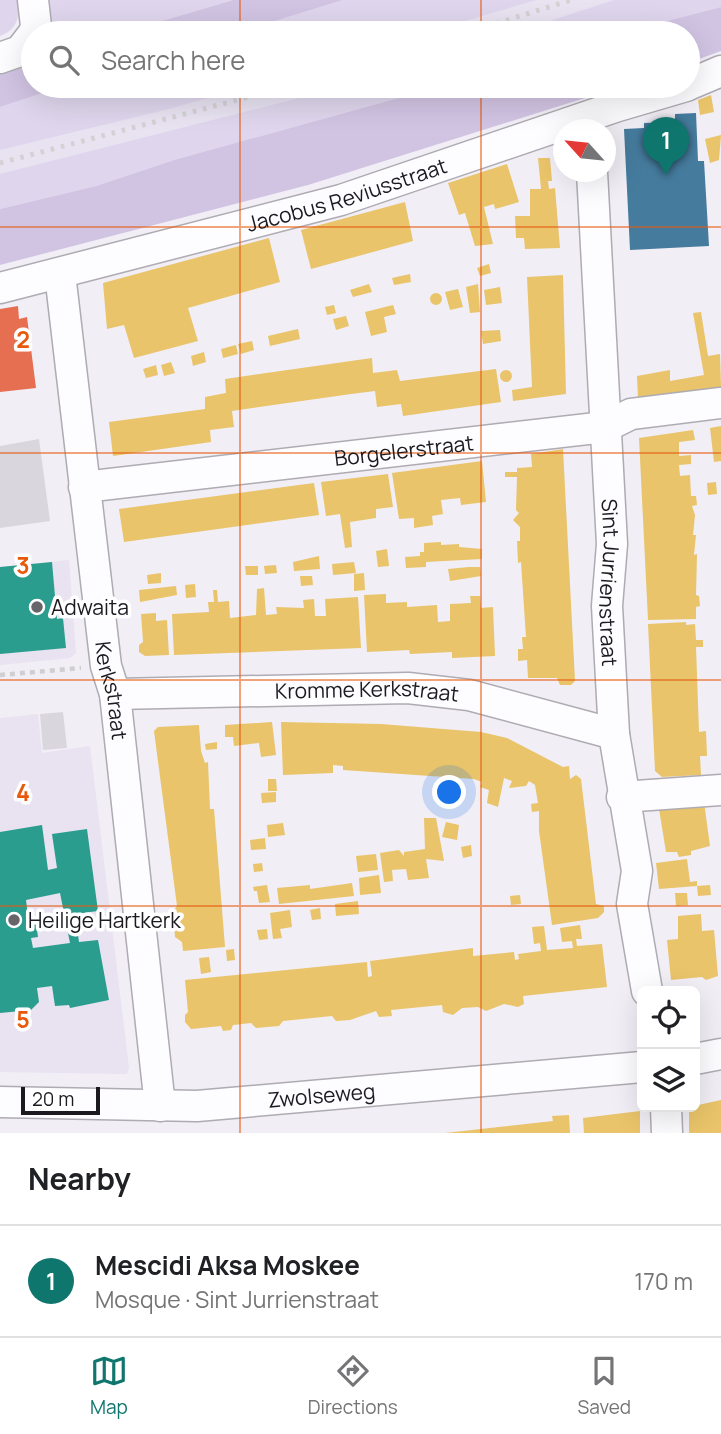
<!DOCTYPE html>
<meta charset="utf-8">
<style>
body{margin:0;font-family:Manrope,sans-serif;background:#f2f2f2;color:#202124}
.controls{position:absolute;right:21px;bottom:21px;display:grid;overflow:hidden;border-radius:10px;box-shadow:0 7px 28px #0002}
.controls button{width:63px;height:63px;display:grid;place-items:center;padding:0;border:0;border-bottom:2px solid #e0e0e0;background:#fff;color:#202124;font:35px sans-serif}
.compass{position:absolute;left:553px;top:119px;width:63px;height:63px;border-radius:50%;background:#fff;box-shadow:0 7px 28px #0002;rotate:297deg}
.scale{position:absolute;left:21px;bottom:18px;width:79px;box-sizing:border-box;padding-left:7px;border:4px solid #1c1a1f;border-top:0;font-size:19px;line-height:24px;white-space:nowrap;color:#1c1a1f;-webkit-text-stroke:5px #fff;paint-order:stroke}
.you{position:absolute;left:450px;top:793px;width:24px;height:24px;margin:-18px;border:5px solid #fff;border-radius:50%;background:#1a73e8;box-shadow:0 0 0 10px #1a73e833}
.badge{display:grid;place-items:center;width:46px;height:46px;border-radius:50%;background:#0f766e;color:#fff;font-size:23px;font-weight:700}
.pin{position:absolute;translate:-50% -58px;filter:drop-shadow(0 2px 4px #0008)}
.pin::after{content:'';position:absolute;top:37px;width:24px;height:21px;background:inherit;clip-path:polygon(0 0,100% 0,50% 100%)}
.list{margin:0;padding:0;list-style:none}
h2{display:flex;justify-content:space-between;align-items:center;height:91px;margin:0;padding:0 28px;font-size:30px}
h2 small{font-size:23px;font-weight:400;color:#757577}
.list li{display:grid;grid-template-columns:46px 1fr auto;gap:21px;align-items:center;box-sizing:border-box;height:112px;padding:0 28px;border-top:2px solid #e0e0e0}
.list b{display:block;font-size:26px;white-space:nowrap}
.list p{margin:0;font-size:23px;white-space:nowrap;color:#757577}
.list em{font-size:23px;font-style:normal;color:#757577}
.icon{flex:none;width:38px;height:38px;fill:none;stroke:currentColor;stroke-width:2;stroke-linecap:round;stroke-linejoin:round}
.map{position:relative;flex:none;width:721px;height:1133px;overflow:hidden}
.search{position:absolute;background:#fff;box-shadow:0 7px 28px #0002;left:21px;right:21px;top:21px;height:77px;display:flex;align-items:center;gap:18px;box-sizing:border-box;padding:0 24px;border-radius:38px;color:#757577;font-size:26px}
.sheet{height:203px;background:#fff}
nav{display:flex;justify-content:space-around;align-items:center;box-sizing:border-box;height:98px;border-top:2px solid #e0e0e0;background:#fff;font-size:19px;color:#757577}
nav a{display:grid;justify-items:center;gap:4px}
nav .on{color:#0f766e}
.map>svg:first-child{display:block}
</style>
<div class="map">
<svg width="721" height="1133" viewBox="0 0 721 1133">
<rect width="100%" height="100%" fill="#f1eef6"/>
<!-- built -->
<path fill="#e8e2f1" d="M 343,0 L 721,0 L 721,7 L 621,33 L 236,33 Z
M 64,86 L 442,86 L 0,209 L 0,107 Z
M 69,560 L 76,653 L 70,658 L 0,665 L 0,567 Z
M 38,714 L 42,753 L 90,746 L 129,1068 L 127,1074 L 0,1072 L 0,718 Z"/>
<!-- green -->
<path fill="#dfd6ed" d="M 0,0 L 17,0 C 21,16 17,30 0,36 Z
M 46,0 L 233,0 L 121,33 L 45,33 Z
M 343,0 L 536,0 L 424,33 L 236,33 Z
M 614,0 L 721,0 L 721,7 L 621,33 L 513,33 Z
M 64,86 L 248,86 L 173,108 L 0,150 L 0,107 Z
M 346,86 L 442,86 L 174,160 L 96,186 L 0,209 L 0,174 Z"/>
<!-- forest -->
<path fill="#d1c4e3" d="M 233,0 L 343,0 L 236,33 L 121,33 Z
M 721,7 L 721,51 L 688,63 L 688,33 L 621,33 Z
M 33,59 L 33,86 L 64,86 L 0,107 L 0,69 Z
M 442,86 L 623,86 L 308,185 L 0,265 L 0,209 L 96,186 L 174,160 Z"/>
<!-- homes -->
<path fill="#e9c46a" d="M 711,95 L 714,112 L 700,115 L 698,100 Z
M 721,135 L 719,160 L 710,163 L 705,139 Z
M 538,158 L 550,158 L 552,181 L 548,181 L 549,189 L 555,188 L 560,248 L 525,249 L 524,238 L 516,238 L 515,216 L 530,216 L 530,189 L 541,189 Z
M 507,164 L 519,202 L 495,209 L 494,204 L 484,207 L 493,244 L 475,246 L 465,213 L 459,215 L 448,183 Z
M 405,202 L 413,241 L 311,269 L 301,230 Z
M 269,238 L 280,282 L 188,308 L 198,341 L 134,358 L 124,325 L 107,329 L 103,283 Z
M 489,264 L 491,273 L 480,276 L 477,268 Z
M 410,274 L 411,282 L 394,285 L 392,278 Z
M 563,275 L 566,394 L 513,401 L 512,390 L 532,387 L 527,277 Z
M 369,284 L 372,292 L 353,297 L 350,290 Z
M 478,284 L 480,312 L 470,313 L 466,287 Z
M 500,287 L 502,303 L 486,305 L 484,290 Z
M 458,289 L 463,307 L 450,310 L 445,292 Z
M430 299a6 6 0 1 1 12 0a6 6 0 1 1-12 0Z
M 334,305 L 336,313 L 327,315 L 325,307 Z
M 393,305 L 396,314 L 384,317 L 387,332 L 371,336 L 365,312 Z
M 701,312 L 708,356 L 720,354 L 721,387 L 638,398 L 637,376 L 670,370 L 670,381 L 704,375 L 693,313 Z
M 346,316 L 349,326 L 336,330 L 333,319 Z
M 298,329 L 300,339 L 270,346 L 268,336 Z
M 500,330 L 501,341 L 483,344 L 481,331 Z
M 252,341 L 254,350 L 241,354 L 238,344 Z
M 236,345 L 238,354 L 223,358 L 221,349 Z
M 204,352 L 206,362 L 193,366 L 191,356 Z
M 372,358 L 373,373 L 397,370 L 400,381 L 496,369 L 501,402 L 403,416 L 401,404 L 377,407 L 375,391 L 351,394 L 232,411 L 234,427 L 210,430 L 211,442 L 113,456 L 109,422 L 205,409 L 205,397 L 226,393 L 225,379 Z
M 171,362 L 175,373 L 164,376 L 161,365 Z
M 156,365 L 158,375 L 146,378 L 143,369 Z
M500 376a6 6 0 1 1 12 0a6 6 0 1 1-12 0Z
M 721,426 L 721,461 L 714,462 L 710,428 Z
M 693,430 L 695,440 L 679,442 L 679,456 L 691,455 L 691,464 L 679,465 L 680,476 L 690,475 L 691,496 L 696,496 L 697,505 L 692,506 L 695,515 L 693,535 L 696,535 L 694,555 L 697,554 L 696,595 L 699,596 L 700,606 L 696,607 L 696,619 L 648,620 L 639,438 Z
M 563,449 L 575,681 L 571,685 L 560,685 L 557,678 L 528,678 L 527,660 L 518,661 L 518,649 L 523,649 L 522,637 L 526,637 L 521,562 L 518,563 L 517,541 L 520,541 L 520,527 L 513,520 L 519,513 L 516,510 L 517,477 L 505,477 L 505,472 L 517,472 L 517,468 L 532,467 L 531,454 Z
M 482,461 L 486,502 L 461,505 L 460,498 L 441,500 L 443,514 L 432,516 L 433,525 L 414,528 L 414,518 L 399,519 L 392,473 Z
M 388,474 L 393,507 L 376,509 L 376,518 L 350,522 L 352,547 L 345,548 L 340,514 L 326,516 L 321,482 Z
M 716,482 L 717,494 L 708,495 L 707,483 Z
M 314,483 L 319,515 L 124,542 L 119,509 Z
M 441,542 L 441,545 L 459,544 L 459,547 L 482,549 L 482,559 L 426,562 L 426,567 L 406,568 L 405,557 L 420,556 L 420,552 L 424,552 L 424,543 Z
M 387,549 L 389,566 L 378,567 L 376,551 Z
M 319,556 L 320,569 L 294,571 L 293,562 Z
M 354,562 L 356,573 L 333,575 L 332,564 Z
M 276,565 L 277,573 L 265,574 L 264,566 Z
M 245,566 L 258,566 L 258,575 L 246,575 Z
M 469,567 L 480,567 L 481,576 L 450,581 L 448,569 Z
M 161,573 L 161,583 L 148,584 L 147,575 Z
M 364,573 L 365,590 L 354,591 L 354,574 Z
M 300,576 L 312,576 L 313,585 L 301,586 Z
M 195,584 L 196,597 L 186,598 L 185,585 Z
M 176,586 L 177,595 L 140,602 L 139,590 Z
M 264,588 L 266,615 L 277,614 L 276,607 L 304,608 L 303,600 L 314,599 L 315,616 L 326,616 L 325,599 L 358,597 L 361,648 L 174,655 L 172,614 L 209,612 L 208,602 L 214,602 L 213,590 L 217,590 L 218,602 L 229,601 L 230,618 L 256,615 L 257,589 Z
M 386,594 L 386,603 L 407,602 L 407,607 L 437,605 L 438,622 L 450,621 L 450,604 L 471,603 L 470,596 L 480,596 L 481,608 L 493,607 L 495,656 L 452,658 L 452,652 L 410,654 L 409,650 L 367,652 L 364,595 Z
M 156,613 L 156,621 L 167,620 L 169,655 L 145,656 L 139,652 L 139,645 L 143,642 L 141,614 Z
M 686,622 L 686,625 L 695,624 L 696,640 L 703,640 L 703,647 L 696,647 L 699,732 L 706,731 L 707,756 L 700,756 L 701,775 L 662,777 L 655,771 L 648,624 Z
M 272,722 L 276,755 L 261,757 L 259,743 L 234,746 L 233,737 L 225,737 L 225,725 Z
M 281,722 L 381,724 L 481,732 L 507,738 L 563,767 L 569,766 L 570,779 L 576,775 L 581,779 L 596,904 L 604,906 L 604,912 L 598,918 L 552,925 L 539,831 L 539,811 L 532,812 L 531,804 L 538,803 L 535,785 L 529,781 L 526,786 L 509,788 L 512,781 L 504,778 L 498,807 L 487,803 L 489,790 L 480,787 L 482,782 L 474,779 L 343,770 L 343,766 L 333,765 L 333,773 L 283,775 Z
M 199,725 L 201,751 L 205,763 L 208,762 L 210,809 L 214,809 L 225,947 L 183,951 L 182,942 L 175,937 L 173,911 L 177,906 L 154,731 L 158,727 Z
M 217,742 L 217,749 L 206,750 L 205,744 Z
M 268,779 L 276,779 L 277,791 L 268,791 Z
M 276,792 L 276,802 L 262,803 L 261,793 Z
M 704,802 L 710,846 L 691,851 L 691,855 L 679,857 L 677,852 L 666,852 L 659,809 Z
M 424,818 L 436,818 L 444,861 L 426,859 L 429,878 L 408,880 L 406,869 L 392,870 L 393,881 L 384,882 L 380,853 L 399,850 L 404,856 L 404,852 L 425,849 Z
M 446,822 L 459,825 L 457,840 L 442,837 Z
M 283,823 L 285,835 L 268,837 L 267,825 Z
M 265,838 L 266,849 L 251,850 L 250,840 Z
M 471,845 L 472,856 L 463,858 L 461,847 Z
M 376,854 L 378,870 L 358,872 L 356,856 Z
M 687,859 L 690,882 L 697,881 L 697,886 L 659,889 L 656,863 Z
M 262,863 L 263,871 L 254,872 L 253,864 Z
M 379,875 L 381,893 L 360,895 L 359,878 Z
M 352,883 L 354,896 L 279,904 L 277,888 L 310,885 L 310,889 Z
M 267,885 L 270,902 L 259,903 L 257,891 L 254,891 L 253,887 Z
M 710,885 L 711,895 L 698,896 L 697,886 Z
M 675,893 L 687,893 L 688,905 L 676,906 Z
M 520,895 L 521,904 L 511,905 L 510,896 Z
M 358,901 L 359,914 L 336,916 L 335,904 Z
M 320,908 L 321,919 L 312,920 L 310,910 Z
M 290,910 L 292,927 L 280,929 L 282,938 L 273,939 L 270,913 Z
M 701,914 L 702,931 L 714,930 L 718,976 L 706,980 L 702,977 L 671,980 L 667,940 L 678,939 L 678,916 Z
M 580,925 L 582,939 L 576,939 L 577,946 L 602,944 L 607,987 L 523,996 L 524,1004 L 518,1007 L 504,1004 L 486,1011 L 478,1007 L 462,1008 L 453,1015 L 443,1012 L 442,1005 L 391,1010 L 392,1016 L 379,1017 L 376,1011 L 350,1020 L 336,1021 L 332,1016 L 283,1021 L 279,1026 L 256,1028 L 251,1023 L 233,1025 L 231,1030 L 223,1031 L 221,1026 L 191,1029 L 185,1022 L 185,1015 L 188,1012 L 185,980 L 367,962 L 368,977 L 372,976 L 370,961 L 473,948 L 473,956 L 514,952 L 515,960 L 519,959 L 518,954 L 541,951 L 540,943 L 534,944 L 532,927 L 544,926 L 547,950 L 573,948 L 572,941 L 562,942 L 560,928 Z
M 267,929 L 268,939 L 259,940 L 257,930 Z
M 234,949 L 235,960 L 227,961 L 226,950 Z
M 209,957 L 211,972 L 201,974 L 199,958 Z
M 721,1100 L 721,1133 L 689,1133 L 689,1107 Z
M 640,1111 L 640,1133 L 584,1133 L 583,1118 Z
M 569,1115 L 570,1133 L 445,1133 L 553,1121 L 552,1116 Z"/>
<!-- shops -->
<path fill="#e76f51" d="M 18,306 L 19,319 L 27,317 L 36,388 L 0,392 L 0,309 Z"/>
<!-- schools -->
<path fill="#2a9d8f" fill-rule="evenodd" d="M 52,562 L 57,619 L 63,618 L 66,648 L 0,654 L 0,567 Z
M 42,825 L 48,870 L 57,868 L 52,834 L 87,829 L 98,911 L 75,914 L 79,942 L 98,940 L 109,1000 L 70,1008 L 69,1005 L 55,1006 L 52,986 L 37,988 L 39,1002 L 31,1010 L 0,1013 L 0,832 ZM 60,893 L 70,943 L 33,948 L 31,938 L 38,937 L 36,923 L 29,924 L 26,900 Z"/>
<!-- public -->
<path fill="#457b9d" d="M 696,113 L 698,161 L 704,161 L 709,246 L 630,250 L 624,129 L 644,128 L 644,123 L 675,122 L 675,114 Z"/>
<!-- building -->
<path fill="#d9d7dd" d="M 39,439 L 50,521 L 0,528 L 0,446 Z
M 63,712 L 67,748 L 43,750 L 40,714 Z"/>
<g fill="none" stroke-linecap="round" stroke-linejoin="round">
<!-- minor casing -->
<g stroke="#aeabb2" stroke-width="33">
<g id="minor">
<path d="M 33,0 L 36,26 L 34,33"/>
<path d="M 0,58 L 20,51 L 33,34"/>
<path d="M 688,85 L 721,71"/>
<path id="s1" d="M 592,172 L 612,544 L 607,606 L 614,734 L 637,871 L 632,904 L 647,991"/>
<path id="s2" d="M 60,274 L 106,666 L 115,694 L 160,1106"/>
<path id="s3" d="M 0,288 L 341,200 L 618,106 L 686,86"/>
<path id="s4" d="M 84,487 L 605,427 L 631,414 L 721,403"/>
<path id="s5" d="M 115,694 L 408,688 L 469,695 L 614,734"/>
<path d="M 622,797 L 721,790"/>
<path d="M 695,1059 L 721,1054"/>
<path id="s6" d="M 0,1102 L 197,1106 L 642,1067"/>
<path d="M 666,1107 L 667,1133"/>
</g>
</g>
<!-- path -->
<path stroke="#cfced1" stroke-width="4.5" stroke-dasharray="5 5" stroke-linecap="butt" d="M 0,675 L 81,668"/>
<!-- minor -->
<use href="#minor" stroke="#fdfcfe" stroke-width="30"/>
<!-- rail -->
<path stroke="#d2d1d4" stroke-width="5" stroke-dasharray="3.5 7" stroke-linecap="butt" d="M 466,33 L 571,0
M 0,163 L 290,86"/>
</g>
<!-- grid -->
<path fill="none" stroke="#e8590c" stroke-width="2" stroke-opacity="0.55" d="M 240,0 L 240,33M 481,0 L 481,33M 240,86 L 240,1133M 481,86 L 481,1133M 0,227 L 721,227M 0,453 L 721,453M 0,680 L 721,680M 0,906 L 721,906"/>
<!-- markers -->
<g fill="#67646a" stroke="#fff" stroke-width="2.5">
<circle cx="37" cy="607" r="7"/>
<circle cx="14" cy="920" r="7"/>
</g>
<g text-anchor="middle" dominant-baseline="central" stroke-width="7" stroke-linejoin="round" paint-order="stroke">
<!-- street labels -->
<g font-size="21" fill="#1c1a1f" stroke="#fff">
<text stroke="none"><textPath href="#s3" startOffset="359">Jacobus Reviusstraat</textPath></text>
<text stroke="none"><textPath href="#s4" startOffset="322">Borgelerstraat</textPath></text>
<text stroke="none"><textPath href="#s1" startOffset="411">Sint Jurrienstraat</textPath></text>
<text stroke="none"><textPath href="#s2" startOffset="420">Kerkstraat</textPath></text>
<text stroke="none"><textPath href="#s5" startOffset="252">Kromme Kerkstraat</textPath></text>
<text stroke="none"><textPath href="#s6" startOffset="322">Zwolseweg</textPath></text>
</g>
<!-- poi labels -->
<g font-size="21" fill="#1c1a1f" stroke="#fff" text-anchor="start">
<text x="51" y="607">Adwaita</text>
<text x="28" y="920">Heilige Hartkerk</text>
</g>
</g>
<g font-size="23" text-anchor="middle" font-weight="bold" fill="#e8590c" stroke="#fff" stroke-width="7" stroke-linejoin="round" paint-order="stroke">
<text x="23" y="348">2</text>
<text x="23" y="574">3</text>
<text x="23" y="801">4</text>
<text x="23" y="1028">5</text>
</g>
</svg>
<div class="controls">
<button><svg class="icon" aria-label="locate" viewBox="0 0 24 24"><circle cx="12" cy="12" r="6"/><path d="M12 2v4M12 18v4M2 12h4M18 12h4"/></svg></button>
<button><svg class="icon" aria-label="layers" viewBox="0 0 24 24"><path d="M12 4l9 5-9 5-9-5zM3 14l9 5 9-5"/></svg></button>
</div>
<svg class="compass" viewBox="-18 -18 36 36"><path d="M0-13l5 13h-10z" fill="#e53935"/><path d="M0 13l5-13h-10z" fill="#757577"/></svg>
<div class="scale">20 m</div>
<div class="you"></div>
<div class="pin badge" style="left:666px;top:175px">1</div>
<div class="search"><svg class="icon" aria-label="search" viewBox="0 0 24 24"><circle cx="10" cy="10" r="6"/><path d="M15 15l6 6"/></svg>Search here</div>
</div>
<section class="sheet">
<h2>Nearby<small></small></h2>
<ul class="list">
<li><span class="badge">1</span><div><b>Mescidi Aksa Moskee</b><p>Mosque · Sint Jurrienstraat</p></div><em>170 m</em></li>
</ul>
</section>
<nav>
<a class="on"><svg class="icon" aria-label="map" viewBox="0 0 24 24"><path d="M3 6l6-2 6 2 6-2v14l-6 2-6-2-6 2zM9 4v14M15 6v14"/></svg>Map</a>
<a><svg class="icon" aria-label="directions" viewBox="0 0 24 24"><path d="M12 3l9 9-9 9-9-9zM9 14v-3h6M13 9l2 2-2 2"/></svg>Directions</a>
<a><svg class="icon" aria-label="saved" viewBox="0 0 24 24"><path d="M7 4h10v16l-5-4-5 4z"/></svg>Saved</a>
</nav>
